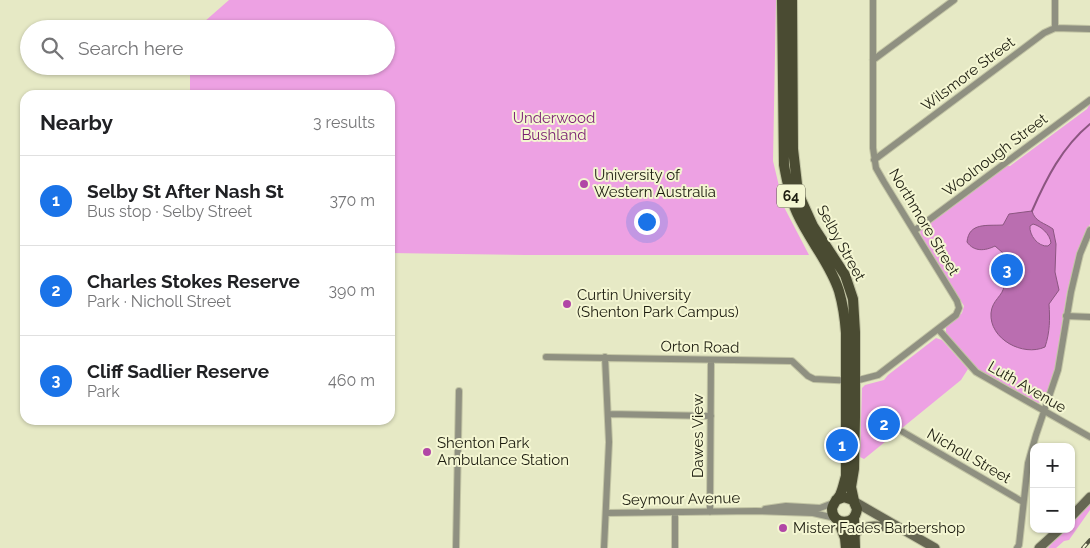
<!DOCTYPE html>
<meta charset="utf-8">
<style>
body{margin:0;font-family:Raleway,sans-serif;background:#f2f2f2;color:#202124}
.controls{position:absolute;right:15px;bottom:15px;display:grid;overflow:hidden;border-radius:10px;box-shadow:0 1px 4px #0004}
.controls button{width:45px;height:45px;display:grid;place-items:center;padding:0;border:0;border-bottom:1px solid #e0e0e0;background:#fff;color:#202124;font:25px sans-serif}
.you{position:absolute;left:646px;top:221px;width:18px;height:18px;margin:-12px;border:4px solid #fff;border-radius:50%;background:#1a73e8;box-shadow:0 0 0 8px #1a73e833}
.badge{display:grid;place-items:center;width:32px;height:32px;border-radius:50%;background:#1a73e8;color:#fff;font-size:16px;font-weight:700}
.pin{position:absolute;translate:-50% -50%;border:2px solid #fff;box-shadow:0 1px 5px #0006}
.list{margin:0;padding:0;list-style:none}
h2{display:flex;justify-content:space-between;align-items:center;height:65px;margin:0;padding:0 20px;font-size:21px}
h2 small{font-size:16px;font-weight:400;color:#757577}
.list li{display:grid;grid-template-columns:32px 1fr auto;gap:15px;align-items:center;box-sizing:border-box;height:90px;padding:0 20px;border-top:1px solid #e0e0e0}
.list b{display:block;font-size:19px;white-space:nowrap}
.list p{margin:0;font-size:16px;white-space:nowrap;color:#757577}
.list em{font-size:16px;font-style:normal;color:#757577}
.icon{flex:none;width:28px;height:28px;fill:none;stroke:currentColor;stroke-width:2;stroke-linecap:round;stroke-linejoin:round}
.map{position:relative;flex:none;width:1090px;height:548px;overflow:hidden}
.search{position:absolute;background:#fff;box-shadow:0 1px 4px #0004;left:20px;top:20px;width:375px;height:55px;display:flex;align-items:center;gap:12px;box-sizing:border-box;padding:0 18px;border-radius:28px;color:#757577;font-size:19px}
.panel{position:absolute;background:#fff;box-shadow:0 1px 4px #0004;left:20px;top:90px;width:375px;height:335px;border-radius:15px}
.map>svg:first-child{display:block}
</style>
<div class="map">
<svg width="1090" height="548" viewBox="0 0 1090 548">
<rect width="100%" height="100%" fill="#e6e9c5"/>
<!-- green -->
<path fill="#eda1e3" d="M 229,0 L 776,0 L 773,161 L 784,207 L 809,255 L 526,255 L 390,253 L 390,95 L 190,95 L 190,66 L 386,66 L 386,29 L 196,29 Z
M 1090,103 L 1090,224 L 1079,248 L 1067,292 L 1055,369 L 1046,398 L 1042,402 L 1038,403 L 978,370 L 946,334 L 946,327 L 962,313 L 964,306 L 921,237 L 920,231 L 923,228 L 1005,166 L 1010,166 L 1087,109 Z
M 936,338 L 942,340 L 968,369 L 961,380 L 864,459 L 860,457 L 862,388 L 865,385 L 884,380 L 888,375 Z
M 1090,502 L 1090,510 L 1069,540 L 1064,541 L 1056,548 L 1048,548 L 1064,529 L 1071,529 L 1071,522 Z"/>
<!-- water -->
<path fill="#ba6eb0" stroke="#8b5680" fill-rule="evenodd" d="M 1032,211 C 1035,222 1045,223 1053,229 L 1056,244 L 1055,272 L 1059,290 L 1049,304 C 1050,319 1050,332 1045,347 C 1023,357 989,339 991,313 C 992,300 1003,296 1004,286 C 1004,277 1000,271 998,263 L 1002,259 L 1003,253 L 995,246 C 985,251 974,252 967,242 C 969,222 987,226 1003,225 L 1009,214 ZM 1033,224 C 1041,226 1050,234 1051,243 L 1048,246 C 1038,247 1029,235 1030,226 Z"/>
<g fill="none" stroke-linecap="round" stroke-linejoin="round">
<!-- stream -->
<path stroke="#8b5680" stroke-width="2" d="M 1032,211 C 1046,179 1062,147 1090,124"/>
<!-- street casing -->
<g stroke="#c2c4a4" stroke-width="8">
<path id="street" d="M 1055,28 L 1055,0
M 873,60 L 954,0
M 874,160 L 1044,33 L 1055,28 L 1090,29
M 914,231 L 1090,100
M 1066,316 L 1090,317
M 938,329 L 976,372 L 1090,437
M 546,357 L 792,361 L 808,376 L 814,379 L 855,381 L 878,375 L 956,315 L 959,308 L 957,301 L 884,182 L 876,168 L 873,148 L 873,0
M 608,414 L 711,416
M 903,432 L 1023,502
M 765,509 L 786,506 L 820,508 L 833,503
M 710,512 L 711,360
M 606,513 L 756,511 L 813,513 L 835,518
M 456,548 L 459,391
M 604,548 L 609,442 L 605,357
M 675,548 L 675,513
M 1017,548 L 1019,545 L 1028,463 L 1036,435 L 1058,370 L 1071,292 L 1080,254 L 1090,230"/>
</g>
<!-- secondary casing -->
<g stroke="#c2c4a4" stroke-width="11">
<path id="secondary" d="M 855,502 L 935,548
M 1071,517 L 1090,497
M 854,536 C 863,521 883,527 897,528
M 1039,548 L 1060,529"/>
</g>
<!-- primary casing -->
<g stroke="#c2c4a4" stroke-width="12">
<path id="primary" d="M 782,0 L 784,165 C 787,182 790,198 797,213 C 809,240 830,263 839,291 C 843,305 845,319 846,333 L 846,476 C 844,482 843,489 840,495 C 837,500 833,503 832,509 C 832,525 855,527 857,509 L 853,500 L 844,497 L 836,500
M 792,0 L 793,149 L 798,193 L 813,226 L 845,275 L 853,299 L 855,332 L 855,417 L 854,469 L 851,487 L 854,501
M 854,518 L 855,548
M 838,520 L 845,538 L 846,548"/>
</g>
<!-- street -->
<use href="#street" stroke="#8f9081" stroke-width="6"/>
<!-- secondary -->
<use href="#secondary" stroke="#666753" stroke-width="9"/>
<!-- primary -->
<use href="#primary" stroke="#4a4b32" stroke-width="10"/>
<!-- rail casing -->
<g stroke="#535441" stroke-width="4">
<path id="rail" d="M 1083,548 L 1090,540"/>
</g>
<!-- rail -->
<use href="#rail" stroke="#f4f6d2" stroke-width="2" stroke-dasharray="5.5" stroke-linecap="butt"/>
</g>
<!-- markers -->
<g fill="#b146a6" stroke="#f4f6d2" stroke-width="2">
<circle cx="584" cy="184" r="5"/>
<circle cx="567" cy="304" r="5"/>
<circle cx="427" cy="452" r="5"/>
<circle cx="783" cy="528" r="5"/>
</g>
<g text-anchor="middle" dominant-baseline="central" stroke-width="4" stroke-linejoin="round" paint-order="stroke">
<!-- shield labels -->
<rect fill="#f4f6d2" stroke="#5e5e4a" stroke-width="1" x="777" y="184.5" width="28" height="23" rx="4"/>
<g font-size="14" font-weight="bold" fill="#1d1d10">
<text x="791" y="196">64</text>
</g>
<!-- street labels -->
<g font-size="15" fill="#1d1d10" stroke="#f4f6d2">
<text transform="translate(968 74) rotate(-37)">Wilsmore Street</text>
<text transform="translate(995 155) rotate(-37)">Woolnough Street</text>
<text transform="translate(924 222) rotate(59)">Northmore Street</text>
<text transform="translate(841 243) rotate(61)">Selby Street</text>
<text transform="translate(700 347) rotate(1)">Orton Road</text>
<text transform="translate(1027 387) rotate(30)">Luth Avenue</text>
<text transform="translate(698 436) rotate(-90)">Dawes View</text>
<text transform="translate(969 456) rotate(30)">Nicholl Street</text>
<text transform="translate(681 499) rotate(-1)">Seymour Avenue</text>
</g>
<!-- park labels -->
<g font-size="15" fill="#7a1e72" stroke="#f4f6d2">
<text x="554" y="118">Underwood<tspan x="554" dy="17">Bushland</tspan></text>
</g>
<!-- poi labels -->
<g font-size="15" fill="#1d1d10" stroke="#f4f6d2" text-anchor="start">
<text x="594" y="175">University of<tspan x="594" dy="17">Western Australia</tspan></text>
<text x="577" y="295">Curtin University<tspan x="577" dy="17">(Shenton Park Campus)</tspan></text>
<text x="437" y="443">Shenton Park<tspan x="437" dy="17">Ambulance Station</tspan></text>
<text x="793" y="528">Mister Fades Barbershop</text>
</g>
</g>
</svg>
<div class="controls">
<button>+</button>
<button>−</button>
</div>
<div class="you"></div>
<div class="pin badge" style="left:842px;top:445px">1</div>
<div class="pin badge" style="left:884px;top:424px">2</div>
<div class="pin badge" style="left:1007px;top:270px">3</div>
<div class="search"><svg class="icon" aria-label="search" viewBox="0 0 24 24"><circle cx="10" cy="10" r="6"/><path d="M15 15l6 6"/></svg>Search here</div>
<section class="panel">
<h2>Nearby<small>3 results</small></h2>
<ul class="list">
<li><span class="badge">1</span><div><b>Selby St After Nash St</b><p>Bus stop · Selby Street</p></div><em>370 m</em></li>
<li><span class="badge">2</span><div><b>Charles Stokes Reserve</b><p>Park · Nicholl Street</p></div><em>390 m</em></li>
<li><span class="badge">3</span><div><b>Cliff Sadlier Reserve</b><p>Park</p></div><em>460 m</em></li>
</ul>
</section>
</div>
